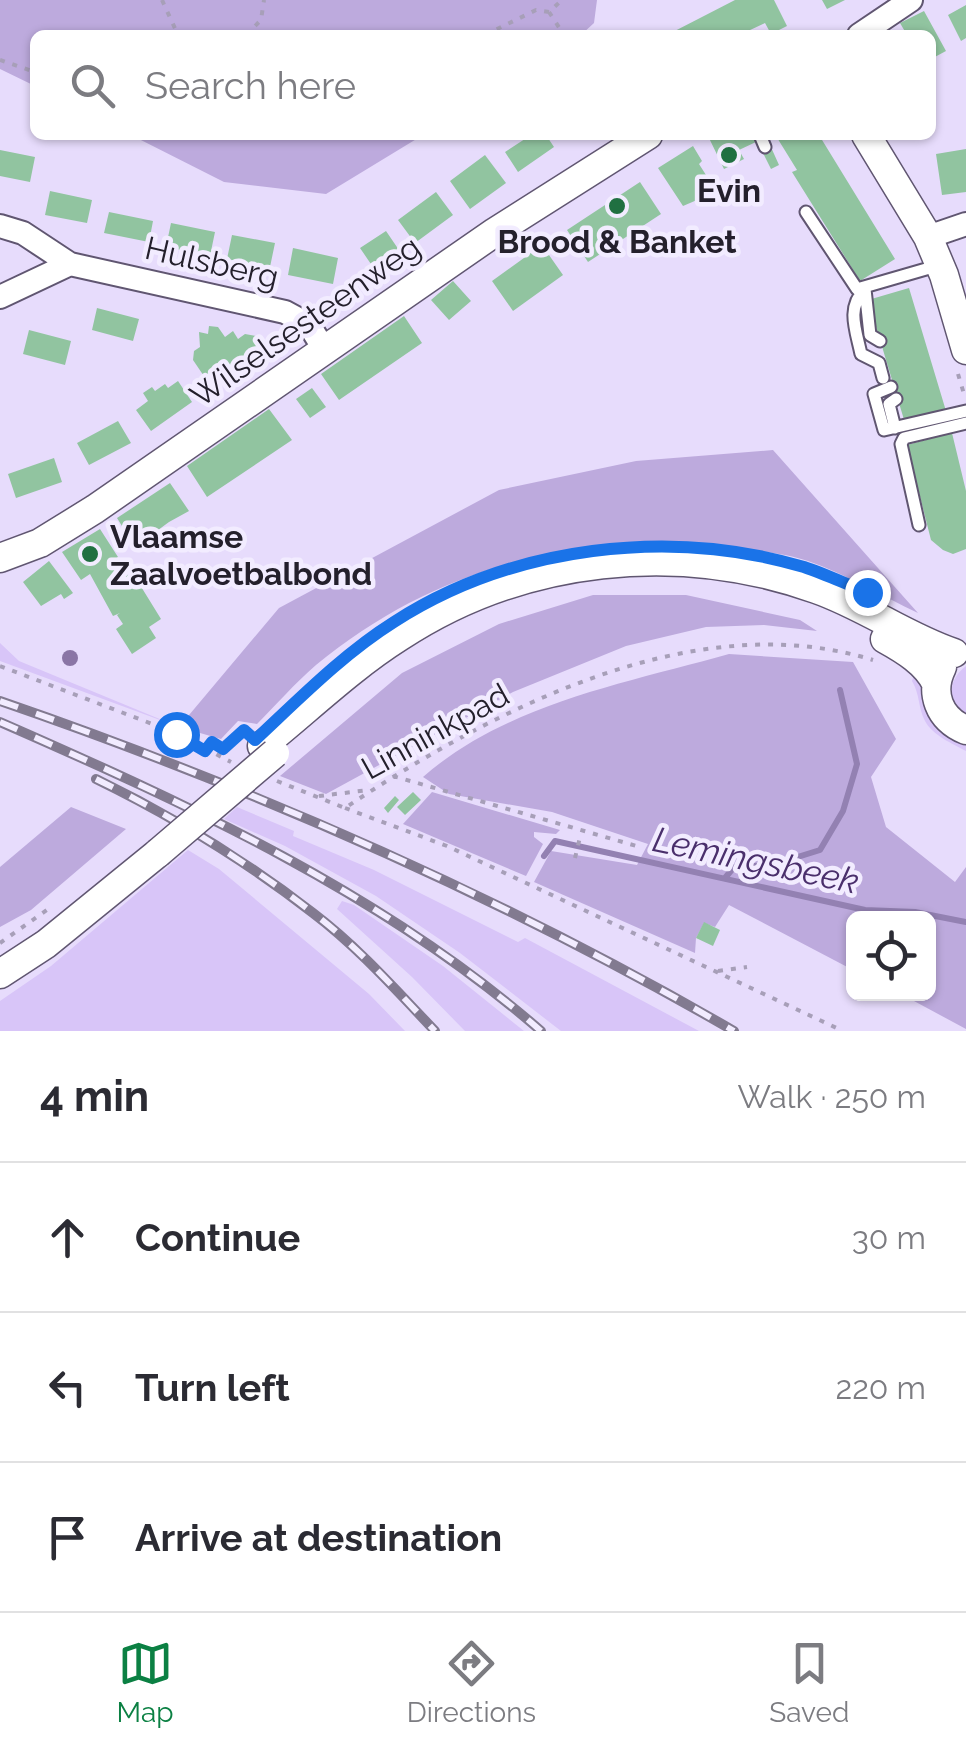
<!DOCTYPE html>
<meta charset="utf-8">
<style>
body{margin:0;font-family:Raleway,sans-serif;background:#f2f2f3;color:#2b2b33}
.controls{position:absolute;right:30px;bottom:30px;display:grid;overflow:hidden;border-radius:15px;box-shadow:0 2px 8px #0004}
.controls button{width:90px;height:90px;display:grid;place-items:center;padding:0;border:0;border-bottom:2px solid #e1e1e2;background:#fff;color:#2b2b33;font:50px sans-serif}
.stop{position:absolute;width:30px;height:30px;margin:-22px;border:8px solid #1a73e8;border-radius:50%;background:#fff}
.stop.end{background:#1a73e8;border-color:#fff;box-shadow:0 2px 10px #0008}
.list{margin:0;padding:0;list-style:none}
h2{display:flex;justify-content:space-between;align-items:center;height:130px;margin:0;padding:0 40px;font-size:42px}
h2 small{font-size:32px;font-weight:400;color:#7c7c81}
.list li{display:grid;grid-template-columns:65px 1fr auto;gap:30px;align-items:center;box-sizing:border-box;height:150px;padding:0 40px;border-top:2px solid #e1e1e2}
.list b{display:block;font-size:38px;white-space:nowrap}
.list em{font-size:32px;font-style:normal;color:#7c7c81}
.icon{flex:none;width:55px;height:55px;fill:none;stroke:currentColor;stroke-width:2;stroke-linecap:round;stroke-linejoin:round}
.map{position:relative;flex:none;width:966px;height:1031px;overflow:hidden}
.search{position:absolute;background:#fff;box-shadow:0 2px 8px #0004;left:30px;right:30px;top:30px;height:110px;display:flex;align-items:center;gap:25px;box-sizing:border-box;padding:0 35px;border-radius:15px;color:#7c7c81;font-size:38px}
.sheet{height:580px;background:#fff}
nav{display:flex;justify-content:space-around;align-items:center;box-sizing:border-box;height:140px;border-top:2px solid #e1e1e2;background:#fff;font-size:28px;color:#7c7c81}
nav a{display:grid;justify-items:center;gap:5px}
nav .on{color:#0b8043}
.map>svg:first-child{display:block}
</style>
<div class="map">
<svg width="966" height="1031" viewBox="0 0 966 1031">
<rect width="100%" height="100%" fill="#e7dcfc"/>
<!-- green -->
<path fill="#d8c5f8" d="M 0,643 L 19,661 L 179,727 L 0,661 Z
M 966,666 L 966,715 C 947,700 947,681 966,666 Z
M 915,672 L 966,741 L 966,751 C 953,744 932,735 925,721 C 918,708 920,694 912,681 Z
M 237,807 L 294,831 L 293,836 L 374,870 L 518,942 L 525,938 L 699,1031 L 561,1031 L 460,953 L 376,896 L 285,846 L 224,819 Z
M 188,850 L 219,869 L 369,994 L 405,1031 L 0,1031 L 0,1001 L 51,966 Z
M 342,901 L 354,905 L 443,966 L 524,1031 L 465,1031 L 412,977 L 337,909 Z"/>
<!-- forest -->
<path fill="#bdaadd" d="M 0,0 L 597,0 L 594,23 L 581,35 L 35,35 L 35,86 L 0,69 Z
M 131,135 L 423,135 L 326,194 L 224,182 Z
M 773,450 L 918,613 C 882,596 846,574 808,561 C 775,550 724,547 688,545 C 548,539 425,576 316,665 C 295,683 276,705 257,724 L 238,721 L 221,739 L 179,727 L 279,608 L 499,490 L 636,461 Z
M 593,595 L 686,595 L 800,620 L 817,631 L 764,625 L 706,627 L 626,646 L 513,692 L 326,794 L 280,776 L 402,673 L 499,624 Z
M 729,654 L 853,662 L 896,739 L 871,777 L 886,827 L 955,882 L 966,867 L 966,1029 L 901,994 L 928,994 L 928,918 L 854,918 L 853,970 L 729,905 L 715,927 L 704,923 L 696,938 L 695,953 L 534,882 L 551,851 L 637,865 L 648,844 L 552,812 L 449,794 L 423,777 C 506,704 626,683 729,654 Z
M 432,792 L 560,830 L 556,834 L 534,832 L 534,837 L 543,844 L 526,876 L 403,824 Z
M 71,807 L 126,829 L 31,910 L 0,927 L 0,867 Z"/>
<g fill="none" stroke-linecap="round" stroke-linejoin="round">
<!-- stream -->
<path stroke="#9381b2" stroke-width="6" d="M 544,856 L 555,841 L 865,910 L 915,912 L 966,922
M 725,878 L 734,867 L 772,865 L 820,850 L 843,811 L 857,764 L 840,690"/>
</g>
<!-- building -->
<path fill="#91c4a0" d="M 735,0 L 774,0 L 787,26 L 771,34 L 765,23 L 748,31 L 750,35 L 667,35 Z
M 822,0 L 845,0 L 827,9 Z
M 966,5 L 966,38 L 961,41 L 948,15 Z
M 924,11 L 946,51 L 931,59 L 931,35 L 907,35 L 900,23 Z
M 531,135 L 546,135 L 554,147 L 518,172 L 505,152 Z
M 711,135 L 755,135 L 758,141 L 739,150 L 744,159 L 724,169 L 708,136 Z
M 778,135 L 819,135 L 895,259 L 860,281 L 792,172 L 797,170 L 776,136 Z
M 770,145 L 779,165 L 771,169 L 761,149 Z
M 693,146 L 702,161 L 699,164 L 713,186 L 702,194 L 704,197 L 683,206 L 658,168 Z
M 966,149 L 966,192 L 942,195 L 936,154 Z
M 0,150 L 35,157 L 30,182 L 0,176 Z
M 485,155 L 506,183 L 470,209 L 450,181 Z
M 640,182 L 661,214 L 588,262 L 567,230 Z
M 50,191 L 92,200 L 87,223 L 45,215 Z
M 436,192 L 453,215 L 415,243 L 398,220 Z
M 109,212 L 153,221 L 149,242 L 104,233 Z
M 171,223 L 215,232 L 210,256 L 166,247 Z
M 386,231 L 401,253 L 375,270 L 360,248 Z
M 232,235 L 275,243 L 270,267 L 227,259 Z
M 542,245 L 563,275 L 513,311 L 492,281 Z
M 293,248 L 338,258 L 333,284 L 288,275 Z
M 453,281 L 471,301 L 449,320 L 431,300 Z
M 909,288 L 946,411 L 905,423 L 868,300 Z
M 97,308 L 139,319 L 133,341 L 92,330 Z
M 404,316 L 422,343 L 339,400 L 321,374 Z
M 209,326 L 218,327 L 225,337 L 233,331 L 238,339 L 245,334 L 256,336 L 256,342 L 264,344 L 262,353 L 212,388 L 193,360 L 194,351 L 200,347 L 199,332 L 208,334 Z
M 29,330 L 71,341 L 65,365 L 23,354 Z
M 178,381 L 192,402 L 151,431 L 136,410 L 148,401 L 143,393 L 152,387 L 155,391 L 165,384 L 168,388 Z
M 312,388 L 326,407 L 310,418 L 296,399 Z
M 269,409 L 292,440 L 207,497 L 187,466 Z
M 118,421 L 131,443 L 89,465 L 77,443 Z
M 952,433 L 966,491 L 966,549 L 953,554 L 943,550 L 931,540 L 907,445 Z
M 54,458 L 62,482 L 16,498 L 8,474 Z
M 170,483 L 189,511 L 169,522 L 135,547 L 117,518 Z
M 100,529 L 118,557 L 115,559 L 126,576 L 132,572 L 161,619 L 149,627 L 156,638 L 132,654 L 116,629 L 123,624 L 117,615 L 120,613 L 113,616 L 90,574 L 81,580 L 62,552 Z
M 49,561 L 73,593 L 64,599 L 61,594 L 41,606 L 23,582 Z
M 413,792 L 421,800 L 405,815 L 397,807 Z
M 395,796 L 399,800 L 388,813 L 384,808 Z
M 704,922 L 720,930 L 713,946 L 696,938 Z"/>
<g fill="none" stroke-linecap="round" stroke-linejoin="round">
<!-- service casing -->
<g stroke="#605671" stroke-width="15">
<path id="service" d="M 760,135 L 765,147
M 806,212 L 857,289 L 940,265
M 865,289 C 846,308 856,330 861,354 L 879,363 L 883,378
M 865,289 L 870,335 L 880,341
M 891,387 L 874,394 L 884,430 L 966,411
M 895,428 L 889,404 L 896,399
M 919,525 L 901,444 L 904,438 L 966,423"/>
</g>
<!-- minor casing -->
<g stroke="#605671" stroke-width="26">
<path id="minor" d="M 859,35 L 911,0
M 0,226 L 23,233 L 70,264
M 928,237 L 966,224
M 0,297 L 70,264 L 285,312 L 309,325 L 324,349"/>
</g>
<!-- tertiary casing -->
<g stroke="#605671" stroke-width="31">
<path id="tertiary" d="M 866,135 L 928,237 L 944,275 L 966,350
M 0,558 L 40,543 L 95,509 L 495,232 L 648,135
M 885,639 C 905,650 926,663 936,683
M 942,667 C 929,693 939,719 966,730
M 262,746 C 307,710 350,668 399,637 C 522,556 678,540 816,589 C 865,606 906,637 954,653
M 0,974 L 46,944 L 158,853"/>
</g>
<!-- path -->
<path stroke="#a79fb8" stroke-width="4" stroke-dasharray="5 8" stroke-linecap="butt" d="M 162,0 L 178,35
M 549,12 L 564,35
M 246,35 L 261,20 L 264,0
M 485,35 L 536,10 L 549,12 L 562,0
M 0,60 L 35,72
M 958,374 L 964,394
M 0,666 L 176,733 L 231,762
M 205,751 L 212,742 L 223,749 L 241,733
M 393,776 L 640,847
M 277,781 L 345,808 C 491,711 693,604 873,660
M 319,796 L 369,790
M 345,808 L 447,846 L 843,1031
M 575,858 L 581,833
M 0,943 L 51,907
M 718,971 L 747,967"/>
<!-- service -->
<use href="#service" stroke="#fff" stroke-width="11"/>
<!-- minor -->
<use href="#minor" stroke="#fff" stroke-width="22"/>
<!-- tertiary -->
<use href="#tertiary" stroke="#fff" stroke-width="28"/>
<!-- rail casing -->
<g stroke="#827a90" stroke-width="10">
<path id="rail" d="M 0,701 C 256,789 500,896 734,1031
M 0,722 C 190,805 384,894 541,1031
M 96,779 C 172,816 246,861 313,913 C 358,947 396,990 435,1031"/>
</g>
<!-- rail -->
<use href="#rail" stroke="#f2ecff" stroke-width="6" stroke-dasharray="19" stroke-linecap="butt"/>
<!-- tertiary-bridge casing -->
<g stroke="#605671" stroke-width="31" stroke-linecap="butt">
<path id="tertiary-bridge" d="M 158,853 L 275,753"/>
</g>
<!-- tertiary-bridge -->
<use href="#tertiary-bridge" stroke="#fff" stroke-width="28"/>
</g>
<!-- trees -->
<circle fill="#8a75a5" cx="70" cy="658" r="8"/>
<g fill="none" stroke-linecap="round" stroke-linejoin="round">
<!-- route -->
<path stroke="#1a73e8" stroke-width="12" d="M 176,734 L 205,751 L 212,742 L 223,749 L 244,730 L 255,740 C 298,700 343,654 394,622 C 512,546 669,527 804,567 C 825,574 846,584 867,592"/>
</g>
<!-- markers -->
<g fill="#207041" stroke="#f2ecff" stroke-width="4">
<circle cx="729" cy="155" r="10"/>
<circle cx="617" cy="206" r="10"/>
<circle cx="90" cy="554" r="10"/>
</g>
<g text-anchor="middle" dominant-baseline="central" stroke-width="9" stroke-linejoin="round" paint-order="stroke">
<!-- poi labels -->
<g font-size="32" font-weight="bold" fill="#24202c" stroke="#f2ecff">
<text x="729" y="190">Evin</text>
<text x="617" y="241">Brood &amp; Banket</text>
<text x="110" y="536" text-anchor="start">Vlaamse<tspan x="110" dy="37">Zaalvoetbalbond</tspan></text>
</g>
<!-- street labels -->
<g font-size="32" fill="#24202c" stroke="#f2ecff">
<text transform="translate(212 262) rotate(13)">Hulsberg</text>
<text transform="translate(305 321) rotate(-35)">Wilselsesteenweg</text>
<text transform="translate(435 731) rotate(-29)">Linninkpad</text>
</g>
<!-- water labels -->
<g font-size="35" font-style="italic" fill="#4a2f6c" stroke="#f2ecff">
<text transform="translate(756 860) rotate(12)">Lemingsbeek</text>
</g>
</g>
</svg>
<div class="controls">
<button><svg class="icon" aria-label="locate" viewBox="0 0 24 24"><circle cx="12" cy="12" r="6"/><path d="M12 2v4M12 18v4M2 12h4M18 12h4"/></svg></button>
</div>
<div class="stop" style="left:176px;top:734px"></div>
<div class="stop end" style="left:867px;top:592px"></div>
<div class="search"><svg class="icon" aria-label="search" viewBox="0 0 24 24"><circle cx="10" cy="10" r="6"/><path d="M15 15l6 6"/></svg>Search here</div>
</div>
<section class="sheet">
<h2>4 min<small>Walk · 250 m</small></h2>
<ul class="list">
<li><svg class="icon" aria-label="ahead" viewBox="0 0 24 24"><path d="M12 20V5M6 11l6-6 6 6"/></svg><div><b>Continue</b></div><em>30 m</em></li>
<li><svg class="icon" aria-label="left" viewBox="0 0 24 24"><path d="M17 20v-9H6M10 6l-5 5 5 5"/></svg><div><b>Turn left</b></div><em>220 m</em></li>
<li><svg class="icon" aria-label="arrive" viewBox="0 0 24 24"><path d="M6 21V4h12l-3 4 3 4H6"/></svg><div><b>Arrive at destination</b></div></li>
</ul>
</section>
<nav>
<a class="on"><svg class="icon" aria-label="map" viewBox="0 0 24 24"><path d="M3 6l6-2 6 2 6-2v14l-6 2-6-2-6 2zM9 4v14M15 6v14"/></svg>Map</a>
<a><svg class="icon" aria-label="directions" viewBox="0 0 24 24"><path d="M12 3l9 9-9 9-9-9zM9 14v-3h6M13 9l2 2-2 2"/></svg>Directions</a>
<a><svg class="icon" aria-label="saved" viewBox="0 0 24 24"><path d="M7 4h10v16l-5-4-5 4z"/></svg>Saved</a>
</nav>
